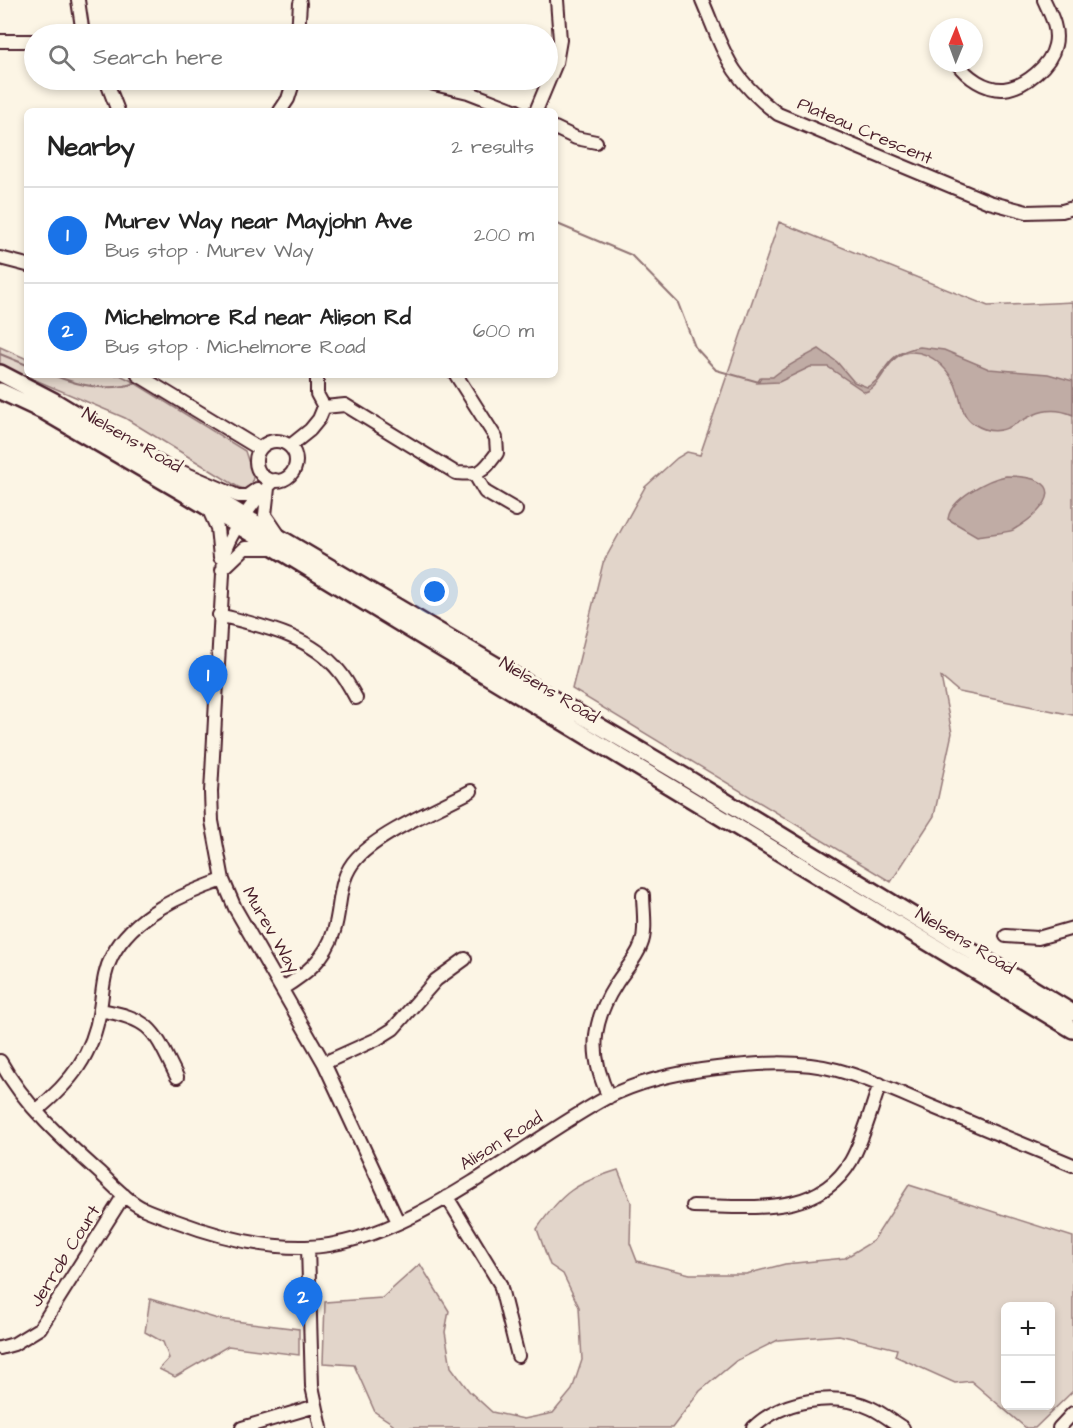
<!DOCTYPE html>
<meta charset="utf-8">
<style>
body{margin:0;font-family:"Architects Daughter",sans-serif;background:#f2f2f2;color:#222}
.controls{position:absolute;right:18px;bottom:18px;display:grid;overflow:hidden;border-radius:9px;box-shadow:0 3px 9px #0003}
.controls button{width:54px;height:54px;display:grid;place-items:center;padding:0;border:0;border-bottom:2px solid #e0e0e0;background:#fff;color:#222;font:30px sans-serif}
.compass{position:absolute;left:929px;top:18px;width:54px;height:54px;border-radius:50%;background:#fff;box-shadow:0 3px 9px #0003;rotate:1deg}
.you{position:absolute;left:435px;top:592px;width:21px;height:21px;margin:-15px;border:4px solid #fff;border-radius:50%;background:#1a73e8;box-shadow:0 0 0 9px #1a73e833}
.badge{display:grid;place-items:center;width:39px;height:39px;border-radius:50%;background:#1a73e8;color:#fff;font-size:20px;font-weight:700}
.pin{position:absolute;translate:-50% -50px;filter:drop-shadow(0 2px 3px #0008)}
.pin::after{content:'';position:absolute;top:32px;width:21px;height:18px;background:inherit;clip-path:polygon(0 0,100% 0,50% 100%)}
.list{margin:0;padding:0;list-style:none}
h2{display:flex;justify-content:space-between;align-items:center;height:78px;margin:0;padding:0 24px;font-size:26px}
h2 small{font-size:20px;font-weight:400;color:#767676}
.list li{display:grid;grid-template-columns:39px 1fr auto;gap:18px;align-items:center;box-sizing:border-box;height:96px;padding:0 24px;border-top:2px solid #e0e0e0}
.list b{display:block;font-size:22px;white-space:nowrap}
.list p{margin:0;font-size:20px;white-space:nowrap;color:#767676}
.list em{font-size:20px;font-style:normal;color:#767676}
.icon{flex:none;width:33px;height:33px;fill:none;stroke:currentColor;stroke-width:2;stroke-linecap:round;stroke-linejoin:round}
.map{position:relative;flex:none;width:1073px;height:1428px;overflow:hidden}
.search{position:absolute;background:#fff;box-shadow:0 3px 9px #0003;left:24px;top:24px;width:534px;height:66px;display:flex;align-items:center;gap:15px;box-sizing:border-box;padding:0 21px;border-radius:33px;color:#767676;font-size:22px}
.panel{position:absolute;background:#fff;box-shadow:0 3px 9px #0003;left:24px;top:108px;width:534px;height:270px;border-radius:9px}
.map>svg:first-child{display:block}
</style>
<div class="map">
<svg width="1073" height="1428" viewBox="0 0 1073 1428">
<rect width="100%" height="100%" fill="#fcf5e5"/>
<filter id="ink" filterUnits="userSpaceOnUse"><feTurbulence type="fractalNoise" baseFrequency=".0167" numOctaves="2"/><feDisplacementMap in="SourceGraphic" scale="12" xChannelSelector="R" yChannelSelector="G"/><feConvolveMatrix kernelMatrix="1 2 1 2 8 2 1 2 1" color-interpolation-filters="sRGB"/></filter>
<g filter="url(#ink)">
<!-- green -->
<path fill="#e2d5ca" stroke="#967a7a" stroke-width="1.5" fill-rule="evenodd" d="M 779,222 L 988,306 L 1073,302 L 1073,715 L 959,692 L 941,677 L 952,733 L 934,816 L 891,882 L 572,689 L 603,563 L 645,487 L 677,458 L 687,452 L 700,455 Z
M 0,347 L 27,359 L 27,375 L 120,375 L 130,380 L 245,451 L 253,476 L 252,484 L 244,489 L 238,487 L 125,418 L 0,365 Z
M 618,1170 L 631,1202 L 630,1243 L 637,1261 L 690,1274 L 746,1274 L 785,1264 L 845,1258 L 873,1241 L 909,1185 L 1073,1237 L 1073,1391 L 1035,1428 L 1026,1428 L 971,1381 L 955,1383 L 895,1356 L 897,1349 L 839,1335 L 778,1340 L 736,1361 L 700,1391 L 672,1428 L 394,1428 L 393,1424 L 375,1412 L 354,1365 L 323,1363 L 325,1302 L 382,1298 L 420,1264 L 449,1311 L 445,1332 L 451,1367 L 469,1391 L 492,1412 L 524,1419 L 553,1413 L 572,1390 L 582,1360 L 579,1307 L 563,1274 L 550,1265 L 537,1229 C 562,1192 576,1183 618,1170 ZM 1050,1306 L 1050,1406 L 1006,1406 L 1006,1306 Z
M 150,1299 L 218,1319 L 299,1329 L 299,1355 L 228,1346 L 175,1377 L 159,1369 L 169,1358 L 163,1342 L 145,1332 Z"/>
<!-- water -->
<path fill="#c0aca5" stroke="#917474" stroke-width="1.5" d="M 920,347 L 944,350 L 989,369 L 1048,374 L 1073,381 L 1073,415 C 1026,395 1013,449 974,424 C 962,417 962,404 958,392 C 952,372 933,352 912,352 C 887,351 884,386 865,392 L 828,367 L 810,367 L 779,382 L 757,383 L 761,377 L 773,377 C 781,369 808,355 819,349 L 837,362 L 854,382 L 867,387 C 887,379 881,353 920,347 Z
M 1006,476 C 1067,476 1054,506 1013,530 C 1011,532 983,535 977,536 L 948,519 C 950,499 988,479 1006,476 Z"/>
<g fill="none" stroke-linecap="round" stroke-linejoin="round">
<!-- stream -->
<path stroke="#917474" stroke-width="2" d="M 555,223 L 631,255 L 678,303 L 695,347 L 716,370 L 759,382
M 0,354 L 27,365
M 53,375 C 82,387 110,392 140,382
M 151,379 L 162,375"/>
<!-- minor casing -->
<g stroke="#4a1f2b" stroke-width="16">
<path id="minor" d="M 78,0 L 83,34
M 702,0 C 725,54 729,77 778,114 L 989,202 L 1027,212 L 1062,211 L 1073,208
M 298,34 L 300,3
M 0,41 L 34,41
M 957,63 C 967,77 985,90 1004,89 C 1025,87 1051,65 1055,45 C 1059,29 1050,13 1044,0
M 106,80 L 118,111
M 434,84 L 468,92 L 517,111
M 280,111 L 288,99 L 294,80
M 536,111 L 556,63 L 560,40 L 557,0
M 555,128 L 576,138 L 596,142
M 0,258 L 27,265
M 138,375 L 260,449
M 324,407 L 345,405 L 456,473 C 481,475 482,473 497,453 L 496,438 L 456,375
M256 461a20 20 0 1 1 40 0a20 20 0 1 1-40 0Z
M 290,446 L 310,430 L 319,419 L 324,407 L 317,394 L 317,375
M 173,468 L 238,496 L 247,496 L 257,489
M 475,475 L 485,492 L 516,510
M 275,480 C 259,494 228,534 224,555 L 211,792 L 212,821 L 223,880 L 235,908 L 324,1063 L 398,1222
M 268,488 L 265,515 L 278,534
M 209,510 L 217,528 L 220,557
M 222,570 L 245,548 L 272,548
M 219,615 C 261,626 310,635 339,671 C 346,679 351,689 356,698
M 1006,936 L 1038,938 L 1073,928
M 283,988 C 306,974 326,958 334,931 C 342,906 337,879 357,858 C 381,832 439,808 471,791
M 100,1010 C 153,1019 154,1031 177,1077
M 0,1061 C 25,1106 63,1140 100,1173 C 113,1185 126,1200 142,1208 C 153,1213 165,1217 176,1221 C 216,1236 263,1248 306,1247 C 406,1245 519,1145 606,1098 C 639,1081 681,1072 717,1068 C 756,1063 799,1060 837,1070 C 871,1079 902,1094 933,1107 C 980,1126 1026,1146 1073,1165
M 324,1063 L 377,1039 L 393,1029 L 436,980 L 465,959
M 609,1097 C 589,1056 591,1023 616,984 C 624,971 636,959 641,945 C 647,932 643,909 643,895
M 36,1111 C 71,1082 93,1055 100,1009 C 103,991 103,973 112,956 C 133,915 183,894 223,880
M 447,1197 L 500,1284 L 518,1356
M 693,1206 C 748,1206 818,1218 851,1161 C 864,1138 871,1109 880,1084
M 308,1247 L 312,1386 L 321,1428
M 0,1348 L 14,1344 L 40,1328 L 124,1195
M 242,1428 L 316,1406
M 753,1428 C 782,1400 834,1391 871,1408 C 882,1413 893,1422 903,1428
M 1059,1428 L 1073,1413"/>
</g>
<!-- major casing -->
<g stroke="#4a1f2b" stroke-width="20">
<path id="major" d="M 0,373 L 54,401 L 282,539 L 684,776 L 1073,1013
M 0,391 L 45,412 L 184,493 L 1073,1030"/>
</g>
<!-- minor -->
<use href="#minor" stroke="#fcf5e5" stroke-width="12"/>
<!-- major -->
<use href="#major" stroke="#fcf5e5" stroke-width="15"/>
</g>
</g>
<g text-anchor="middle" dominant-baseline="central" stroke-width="6" stroke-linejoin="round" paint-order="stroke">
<!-- street labels -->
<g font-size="18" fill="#4a1f2b" stroke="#fcf5e5">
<text transform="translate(865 131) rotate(23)">Plateau Crescent</text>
<text transform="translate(132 440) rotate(30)">Nielsens Road</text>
<text transform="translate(549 690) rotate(31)">Nielsens Road</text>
<text transform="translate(271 930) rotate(60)">Murev Way</text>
<text transform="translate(965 941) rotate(31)">Nielsens Road</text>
<text transform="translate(501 1141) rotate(-32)">Alison Road</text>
<text transform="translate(65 1256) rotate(-58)">Jerrob Court</text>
</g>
</g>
</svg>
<div class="controls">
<button>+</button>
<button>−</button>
</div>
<svg class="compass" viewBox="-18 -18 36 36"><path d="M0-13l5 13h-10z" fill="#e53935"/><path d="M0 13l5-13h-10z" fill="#767676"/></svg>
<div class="you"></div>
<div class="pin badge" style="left:208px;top:705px">1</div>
<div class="pin badge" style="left:303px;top:1327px">2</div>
<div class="search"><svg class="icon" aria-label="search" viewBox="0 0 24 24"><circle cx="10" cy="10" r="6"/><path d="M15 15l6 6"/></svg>Search here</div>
<section class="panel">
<h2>Nearby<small>2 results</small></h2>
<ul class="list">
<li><span class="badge">1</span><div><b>Murev Way near Mayjohn Ave</b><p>Bus stop · Murev Way</p></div><em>200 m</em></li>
<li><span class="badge">2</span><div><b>Michelmore Rd near Alison Rd</b><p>Bus stop · Michelmore Road</p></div><em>600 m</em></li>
</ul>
</section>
</div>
